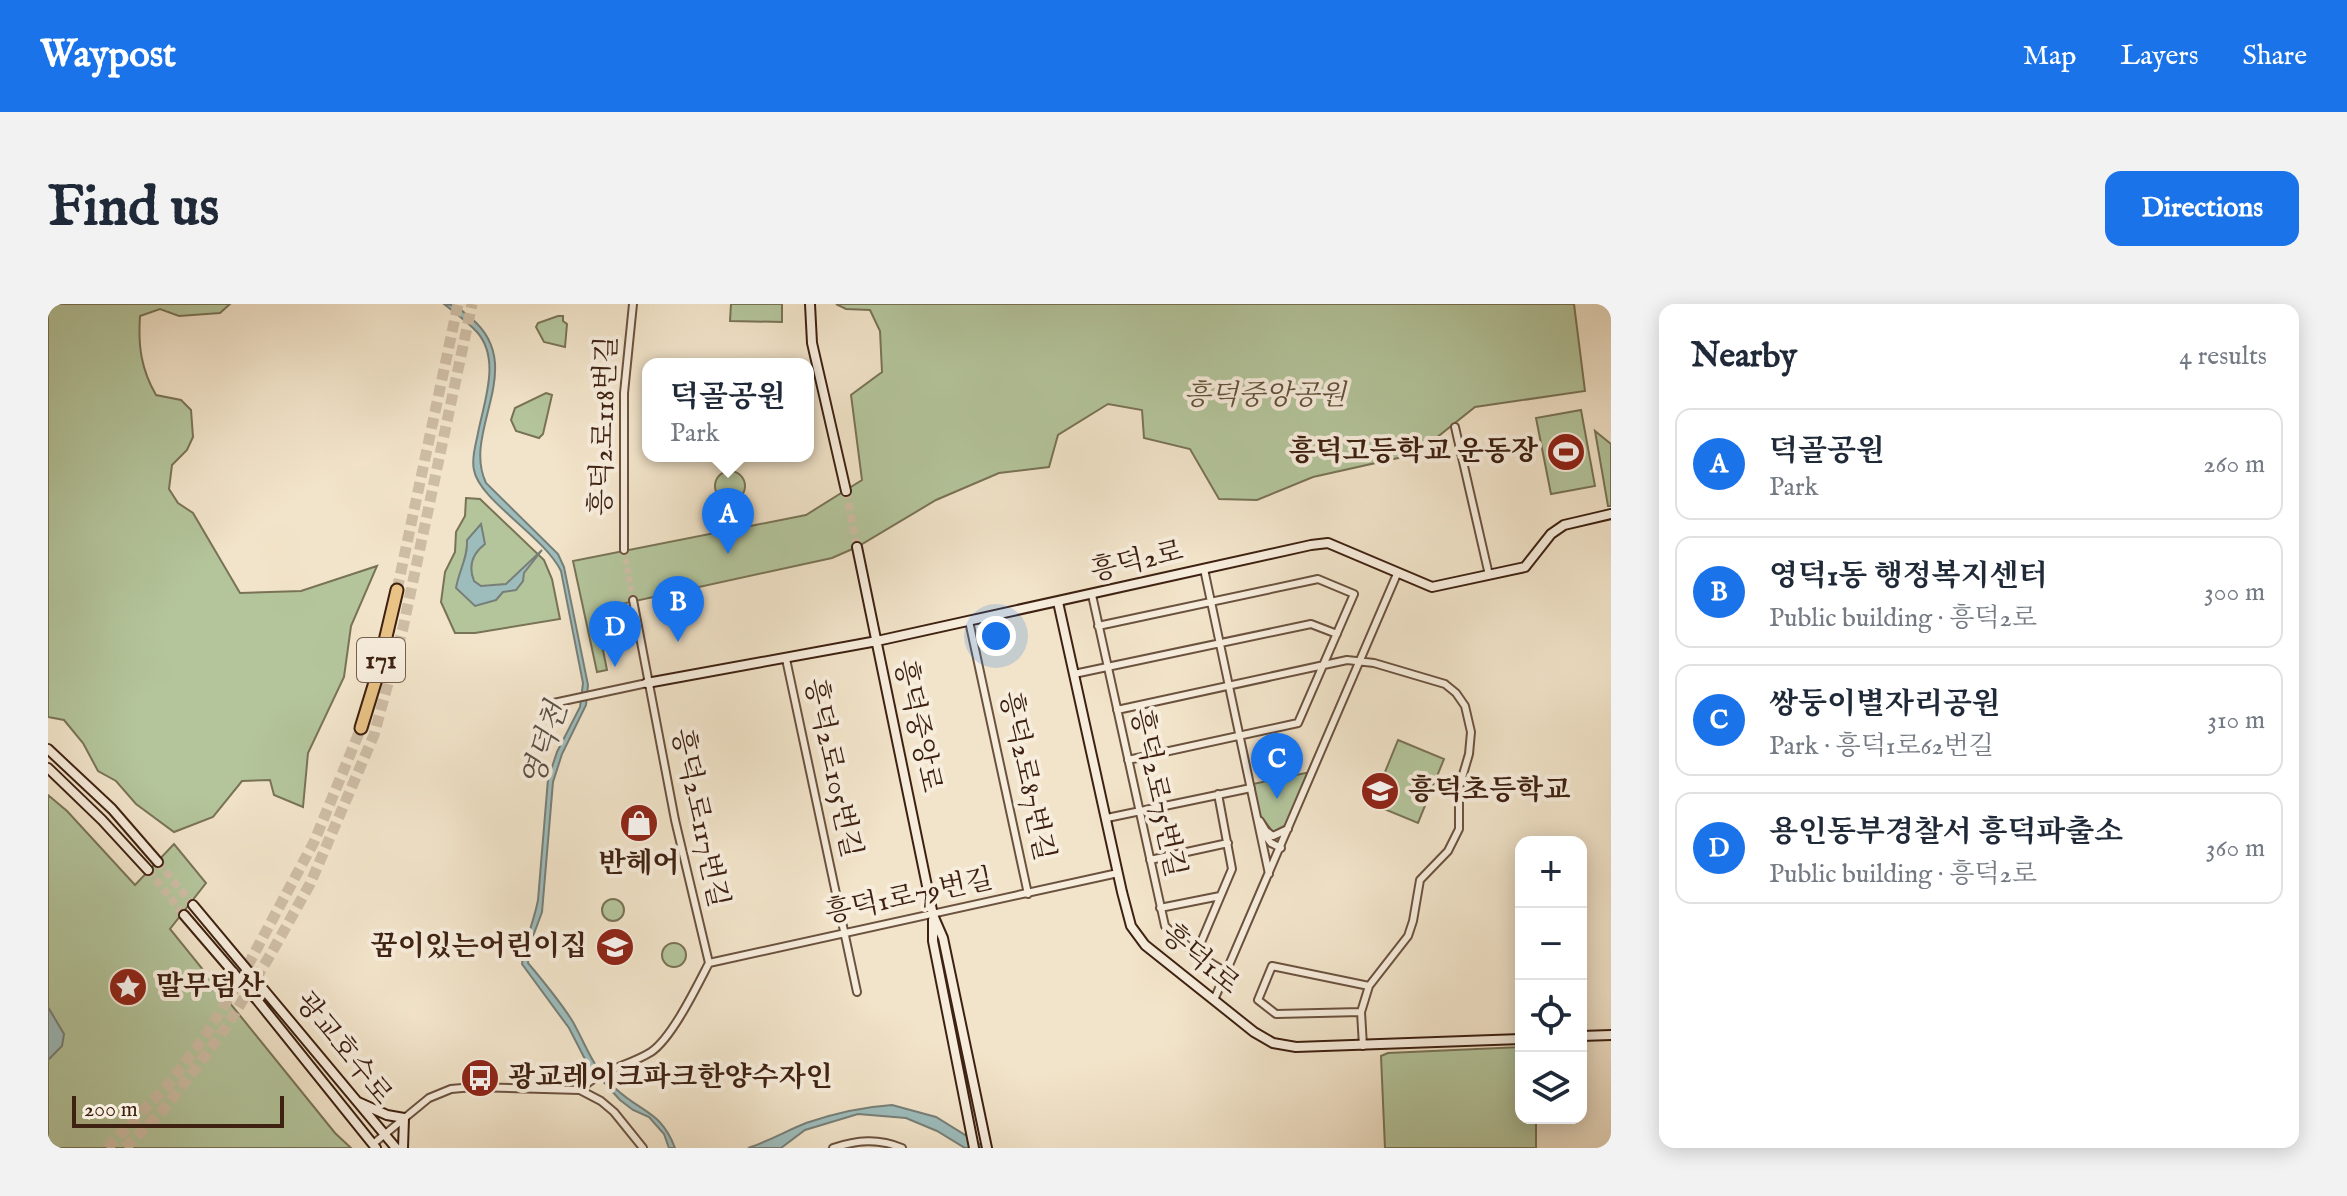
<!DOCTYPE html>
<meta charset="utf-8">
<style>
body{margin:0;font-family:"IM FELL English","Noto Serif KR",serif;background:#f2f2f3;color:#1f2937}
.controls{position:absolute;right:24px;bottom:24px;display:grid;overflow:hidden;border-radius:16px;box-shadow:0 4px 20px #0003}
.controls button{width:72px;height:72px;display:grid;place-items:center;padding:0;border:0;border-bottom:2px solid #e0e1e3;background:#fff;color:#1f2937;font:40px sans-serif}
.scale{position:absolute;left:24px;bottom:20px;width:212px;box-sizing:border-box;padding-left:8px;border:4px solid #3e2111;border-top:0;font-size:22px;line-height:28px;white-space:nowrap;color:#3e2111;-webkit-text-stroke:6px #f7eddd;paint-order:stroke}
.you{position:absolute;left:948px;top:332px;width:28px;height:28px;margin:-20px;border:6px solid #fff;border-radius:50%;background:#1a73e8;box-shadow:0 0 0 12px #1a73e833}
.badge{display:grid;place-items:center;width:52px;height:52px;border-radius:50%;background:#1a73e8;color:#fff;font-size:26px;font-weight:700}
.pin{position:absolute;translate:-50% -66px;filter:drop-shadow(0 2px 4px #0008)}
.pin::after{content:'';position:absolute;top:42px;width:28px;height:24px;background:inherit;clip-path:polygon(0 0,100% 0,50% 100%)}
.popup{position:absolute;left:594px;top:54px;width:172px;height:104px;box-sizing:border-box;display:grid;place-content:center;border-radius:16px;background:#fff;filter:drop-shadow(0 2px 6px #0005);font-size:26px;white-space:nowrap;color:#747a83}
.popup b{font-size:30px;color:#1f2937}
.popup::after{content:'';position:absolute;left:50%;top:100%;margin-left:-16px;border:16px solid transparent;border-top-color:#fff}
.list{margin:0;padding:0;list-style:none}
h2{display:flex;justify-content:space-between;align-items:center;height:104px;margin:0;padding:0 32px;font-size:34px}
h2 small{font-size:26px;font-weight:400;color:#747a83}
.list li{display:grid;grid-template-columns:52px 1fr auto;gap:24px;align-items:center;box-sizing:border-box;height:112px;margin:0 16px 16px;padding:0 16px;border:2px solid #e0e1e3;border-radius:16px}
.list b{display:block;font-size:30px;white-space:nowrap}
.list p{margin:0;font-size:26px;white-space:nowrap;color:#747a83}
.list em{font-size:26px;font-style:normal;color:#747a83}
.icon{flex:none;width:44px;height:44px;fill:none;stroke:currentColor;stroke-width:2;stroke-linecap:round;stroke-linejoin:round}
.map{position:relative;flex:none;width:1563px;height:844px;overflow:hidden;border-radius:16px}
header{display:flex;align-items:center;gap:48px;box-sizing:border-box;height:112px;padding:0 40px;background:#1a73e8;color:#fff}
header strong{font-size:38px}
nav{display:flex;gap:44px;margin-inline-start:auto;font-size:28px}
.intro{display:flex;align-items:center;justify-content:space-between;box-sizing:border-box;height:192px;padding:0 48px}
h1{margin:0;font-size:56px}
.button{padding:20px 36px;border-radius:16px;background:#1a73e8;color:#fff;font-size:28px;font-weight:700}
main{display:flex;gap:48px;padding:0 48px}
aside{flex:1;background:#fff;border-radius:16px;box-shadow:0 4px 20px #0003}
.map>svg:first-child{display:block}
</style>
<header>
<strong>Waypost</strong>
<nav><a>Map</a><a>Layers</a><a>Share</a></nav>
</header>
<div class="intro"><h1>Find us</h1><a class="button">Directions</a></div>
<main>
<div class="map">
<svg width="1563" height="844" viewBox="0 0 1563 844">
<rect width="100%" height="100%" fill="#f2e4ca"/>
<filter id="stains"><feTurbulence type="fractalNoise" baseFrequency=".0025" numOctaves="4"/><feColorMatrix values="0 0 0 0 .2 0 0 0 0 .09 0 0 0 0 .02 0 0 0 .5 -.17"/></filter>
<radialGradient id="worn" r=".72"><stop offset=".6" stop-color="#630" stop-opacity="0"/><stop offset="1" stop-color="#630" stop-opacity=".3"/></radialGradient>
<!-- green -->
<path fill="#b4c59c" stroke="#797356" stroke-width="2" d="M 0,0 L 182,0 L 172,9 L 131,12 L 112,5 L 92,12 C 90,42 93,65 108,91 L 133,96 L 143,106 L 145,133 L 139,146 L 124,161 L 121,185 L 130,199 L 145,209 L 192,289 L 253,287 L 329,262 L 303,322 L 296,373 L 260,449 L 255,503 L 226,491 L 222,476 L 194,477 L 165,513 L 126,528 L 88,500 L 68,477 L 50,467 L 35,439 L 16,416 L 0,413 Z
M 683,0 L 734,0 L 734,18 L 682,17 Z
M 788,0 L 1526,0 L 1537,87 L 1427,103 L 1368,150 L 1265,173 L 1209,196 L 1171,195 L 1142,145 L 1096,134 L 1094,106 L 1060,100 L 1010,131 L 1001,163 L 951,169 L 888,196 L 809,243 L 784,254 L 555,304 L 550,321 L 559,366 L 549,368 L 525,257 L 758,211 L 814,176 L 803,91 L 834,68 L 832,27 L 822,6 L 798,5 Z
M 510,12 L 515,12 L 515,17 L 519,20 L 517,43 L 496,38 L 488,23 L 490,19 Z
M 498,89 L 504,91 L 495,130 L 491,134 L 468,127 L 463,116 L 467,104 Z
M 1533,106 L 1547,182 L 1503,190 L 1488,114 Z
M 1547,127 L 1563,140 L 1563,202 L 1560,202 Z
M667 182a15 15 0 1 1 30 0a15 15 0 1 1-30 0Z
M 418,194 L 432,195 L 496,256 L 504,275 L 512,315 L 427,329 L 407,329 L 393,298 L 397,268 L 407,248 L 408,228 L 417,212 Z
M 1350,436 L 1396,455 L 1370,519 L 1324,500 Z
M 1262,468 L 1240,520 L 1225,528 L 1211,510 L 1205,480 Z
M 0,491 L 19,507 L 87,581 L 126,540 L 158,579 L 122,625 L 287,829 L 303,844 L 0,844 Z
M554 606a11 11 0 1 1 22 0a11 11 0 1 1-22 0Z
M614 651a12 12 0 1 1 24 0a12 12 0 1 1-24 0Z
M 1473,743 L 1473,814 L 1488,814 L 1488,844 L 1337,844 L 1333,752 L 1340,749 Z"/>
<!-- water -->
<path fill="#9dbdbd" stroke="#777f78" stroke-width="2" d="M 396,0 C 408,0 414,7 423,14 C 481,63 413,127 438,179 L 510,250 L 516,263 L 540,381 L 538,401 L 514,450 L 505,478 L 494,608 L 481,643 L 480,659 C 496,678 512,697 525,718 C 540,745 544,763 568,785 C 594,809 613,807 627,844 L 621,844 L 616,830 L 601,813 L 585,806 L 572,796 L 540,761 L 521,724 L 474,660 C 476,638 486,618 490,596 L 500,475 L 509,448 L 532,403 L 535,379 L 513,267 C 496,232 431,196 426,166 C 423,154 428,140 430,129 C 436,98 453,55 429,28 C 420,18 407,9 396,0 Z
M 433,220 L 437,240 C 424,250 420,262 426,277 L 433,282 L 458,280 L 494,246 L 476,269 L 475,277 L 468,286 L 455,288 L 448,296 L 427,302 L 408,284 C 411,266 420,254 419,236 Z
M 0,703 L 16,730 L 14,742 L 0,756 Z
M 844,801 L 888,813 L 938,844 L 917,844 L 889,827 L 858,814 L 810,810 L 757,826 L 733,844 L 700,844 C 721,837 738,827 758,819 C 787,809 814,803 844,801 Z"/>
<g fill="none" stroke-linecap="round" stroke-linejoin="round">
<!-- street-tunnel -->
<path stroke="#cebda5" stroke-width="6" stroke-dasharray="6 3" stroke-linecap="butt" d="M 576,246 L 585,296"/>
<!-- secondary-tunnel -->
<path stroke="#cebda5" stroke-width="8" stroke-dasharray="8 4" stroke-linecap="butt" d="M 798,187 L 809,243
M 110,558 L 145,601
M 100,566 L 136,611"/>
<!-- highway-tunnel -->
<path stroke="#cebda5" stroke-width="11" stroke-dasharray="11 5.5" stroke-linecap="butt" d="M 349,286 L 410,0
M 59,844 L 119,782 L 155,735 L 192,676 L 266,538 L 313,424
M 77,844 L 114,807 L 148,764 L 179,722 L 224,648 L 262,580 L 326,431 L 355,324 L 424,0"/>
<!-- street casing -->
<g stroke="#6b523f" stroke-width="10">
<path id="street" d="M 1407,123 L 1441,271
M 576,246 L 576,89 L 585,0
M 1156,265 L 1221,570
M 1044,291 L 1117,622 L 1148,650 L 1178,668
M 585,296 L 627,516 L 661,659
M 921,317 L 980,590
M 1050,322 L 1270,275 L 1306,290 L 1250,419 L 1080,456
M 738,355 L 809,688
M 1026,370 L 1263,320 L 1289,330
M 501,400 L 599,379
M 1069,406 L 1299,356 L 1326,359 L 1397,380 L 1408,389 L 1417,402 L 1423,428 L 1421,450 L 1411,484 L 1411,525 L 1400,547 L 1372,576 L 1365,617 L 1360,632 L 1321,682 L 1313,708 L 1315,742
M 1059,514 L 1203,484
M 1212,517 L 1218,527 L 1225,532 L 1240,525
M 1215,529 L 1223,539 L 1233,544
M 1102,556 L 1180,539
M 1112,604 L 1172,592
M 1148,650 L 1184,565 L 1170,490
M 661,659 L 1070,569
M 1166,696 L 1349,270
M 1313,708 L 1228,710 L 1210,696 L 1224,662 L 1321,682
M 532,786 C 552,765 579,763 603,748 C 624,734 649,682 661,659
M 325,840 L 381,794 L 403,785 L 425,783 L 532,786 L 553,797 L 566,808 L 595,844
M 785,844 C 809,836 830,834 854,844"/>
</g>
<!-- secondary casing -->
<g stroke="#3e2111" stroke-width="12">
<path id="secondary" d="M 762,0 L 764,39 L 798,187
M 809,243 L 885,611 L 895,634 L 939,844
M 1010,298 L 1074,588 L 1083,622 L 1097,641 L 1206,728 L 1225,739 L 1248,743 L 1473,735
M 599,379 L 829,337 L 1263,241 L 1280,239 L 1384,283 L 1477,263 L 1503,230 L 1516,221 L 1563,210
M 0,445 L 64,505 L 110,558
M 0,464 L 54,516 L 100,566
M 145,601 L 348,844
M 136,611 L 209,696 L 328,844
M 885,616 L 885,637 L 926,844
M 1533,732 L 1563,731
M 310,798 L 339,811 L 356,814 L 355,844"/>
</g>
<!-- highway casing -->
<g stroke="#3e2111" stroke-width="15">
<path id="highway" d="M 313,424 L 328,375 L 349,286"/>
</g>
<!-- street -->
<use href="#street" stroke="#f7eddd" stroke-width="6"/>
<!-- secondary -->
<use href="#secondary" stroke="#f7eddd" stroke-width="8"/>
<!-- highway -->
<use href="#highway" stroke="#e9c285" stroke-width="11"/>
</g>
<!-- icons -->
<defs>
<g id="stadium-disc" transform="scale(2)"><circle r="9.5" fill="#8f2418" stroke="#f7eddd"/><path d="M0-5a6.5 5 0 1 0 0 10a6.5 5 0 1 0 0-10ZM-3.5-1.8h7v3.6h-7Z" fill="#fff"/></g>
<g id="school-disc" transform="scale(2)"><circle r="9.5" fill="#8f2418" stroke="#f7eddd"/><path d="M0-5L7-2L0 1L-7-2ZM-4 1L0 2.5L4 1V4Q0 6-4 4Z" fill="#fff"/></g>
<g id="shop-disc" transform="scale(2)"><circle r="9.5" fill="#8f2418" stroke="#f7eddd"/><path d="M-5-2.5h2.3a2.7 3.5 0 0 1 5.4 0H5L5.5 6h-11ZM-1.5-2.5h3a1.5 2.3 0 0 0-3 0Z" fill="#fff"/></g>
<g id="sight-disc" transform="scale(2)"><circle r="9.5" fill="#8f2418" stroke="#f7eddd"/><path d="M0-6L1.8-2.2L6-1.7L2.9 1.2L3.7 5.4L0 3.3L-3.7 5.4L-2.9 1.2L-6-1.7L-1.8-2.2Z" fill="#fff"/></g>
<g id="bus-disc" transform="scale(2)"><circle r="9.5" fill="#8f2418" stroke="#f7eddd"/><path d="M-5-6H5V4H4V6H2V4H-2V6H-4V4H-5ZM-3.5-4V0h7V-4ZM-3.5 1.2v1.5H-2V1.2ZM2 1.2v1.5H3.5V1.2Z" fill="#fff"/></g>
</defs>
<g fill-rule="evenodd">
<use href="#stadium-disc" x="1518" y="148"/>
<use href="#school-disc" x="1332" y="487"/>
<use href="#shop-disc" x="591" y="519"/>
<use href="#school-disc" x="567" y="643"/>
<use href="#sight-disc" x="80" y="683"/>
<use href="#bus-disc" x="432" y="774"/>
</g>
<g text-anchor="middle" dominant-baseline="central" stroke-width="8" stroke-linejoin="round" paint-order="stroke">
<!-- shield labels -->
<rect fill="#f7eddd" stroke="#765e4e" stroke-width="2" x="309" y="334" width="48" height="44" rx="6"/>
<g font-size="26" font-weight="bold" fill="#3e2111">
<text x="333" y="356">171</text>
</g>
<!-- park labels -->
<g font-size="28" font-style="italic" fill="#61523b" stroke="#f7eddd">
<text x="1217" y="92">흥덕중앙공원</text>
</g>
<!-- street labels -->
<g font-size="28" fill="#3e2111" stroke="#f7eddd">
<text transform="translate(557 122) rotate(-88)">흥덕2로118번길</text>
<text transform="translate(1089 258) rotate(-13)">흥덕2로</text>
<text transform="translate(869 422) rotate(78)">흥덕중앙로</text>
<text transform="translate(784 464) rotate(78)">흥덕2로105번길</text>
<text transform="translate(978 472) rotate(78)">흥덕2로87번길</text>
<text transform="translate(1109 489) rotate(78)">흥덕2로75번길</text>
<text transform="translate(651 514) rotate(78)">흥덕2로117번길</text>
<text transform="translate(861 593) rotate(-12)">흥덕1로79번길</text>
<text transform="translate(1152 656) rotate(40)">흥덕1로</text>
<text transform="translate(295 745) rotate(51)">광교호수로</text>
</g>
<!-- poi labels -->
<g font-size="28" font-weight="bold" fill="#3e2111" stroke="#f7eddd" text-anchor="start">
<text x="1490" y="148" text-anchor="end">흥덕고등학교 운동장</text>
<text x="1360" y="487">흥덕초등학교</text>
<text x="591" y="560" text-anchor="middle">반헤어</text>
<text x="539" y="643" text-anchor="end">꿈이있는어린이집</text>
<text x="108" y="683">말무덤산</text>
<text x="460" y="774">광교레이크파크한양수자인</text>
</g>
<!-- water labels -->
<g font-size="30" font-style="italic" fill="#5a5045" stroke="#f7eddd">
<text transform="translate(498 441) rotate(-72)">영덕천</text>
</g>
</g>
<rect width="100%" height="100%" filter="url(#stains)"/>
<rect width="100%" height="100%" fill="url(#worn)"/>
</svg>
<div class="controls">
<button>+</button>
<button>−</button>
<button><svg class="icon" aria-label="locate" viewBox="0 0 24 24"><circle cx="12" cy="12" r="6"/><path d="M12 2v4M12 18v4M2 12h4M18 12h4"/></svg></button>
<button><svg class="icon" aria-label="layers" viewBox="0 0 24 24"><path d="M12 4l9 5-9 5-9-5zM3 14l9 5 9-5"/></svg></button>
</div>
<div class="scale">200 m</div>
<div class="you"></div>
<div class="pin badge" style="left:680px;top:250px">A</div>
<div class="popup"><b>덕골공원</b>Park</div>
<div class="pin badge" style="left:630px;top:338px">B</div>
<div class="pin badge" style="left:1229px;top:495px">C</div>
<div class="pin badge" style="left:567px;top:363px">D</div>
</div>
<aside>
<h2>Nearby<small>4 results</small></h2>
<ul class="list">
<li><span class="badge">A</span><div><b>덕골공원</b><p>Park</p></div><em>260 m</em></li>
<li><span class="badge">B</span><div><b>영덕1동 행정복지센터</b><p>Public building · 흥덕2로</p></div><em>300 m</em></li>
<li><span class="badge">C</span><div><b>쌍둥이별자리공원</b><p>Park · 흥덕1로62번길</p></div><em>310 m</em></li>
<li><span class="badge">D</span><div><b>용인동부경찰서 흥덕파출소</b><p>Public building · 흥덕2로</p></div><em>360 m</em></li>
</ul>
</aside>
</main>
